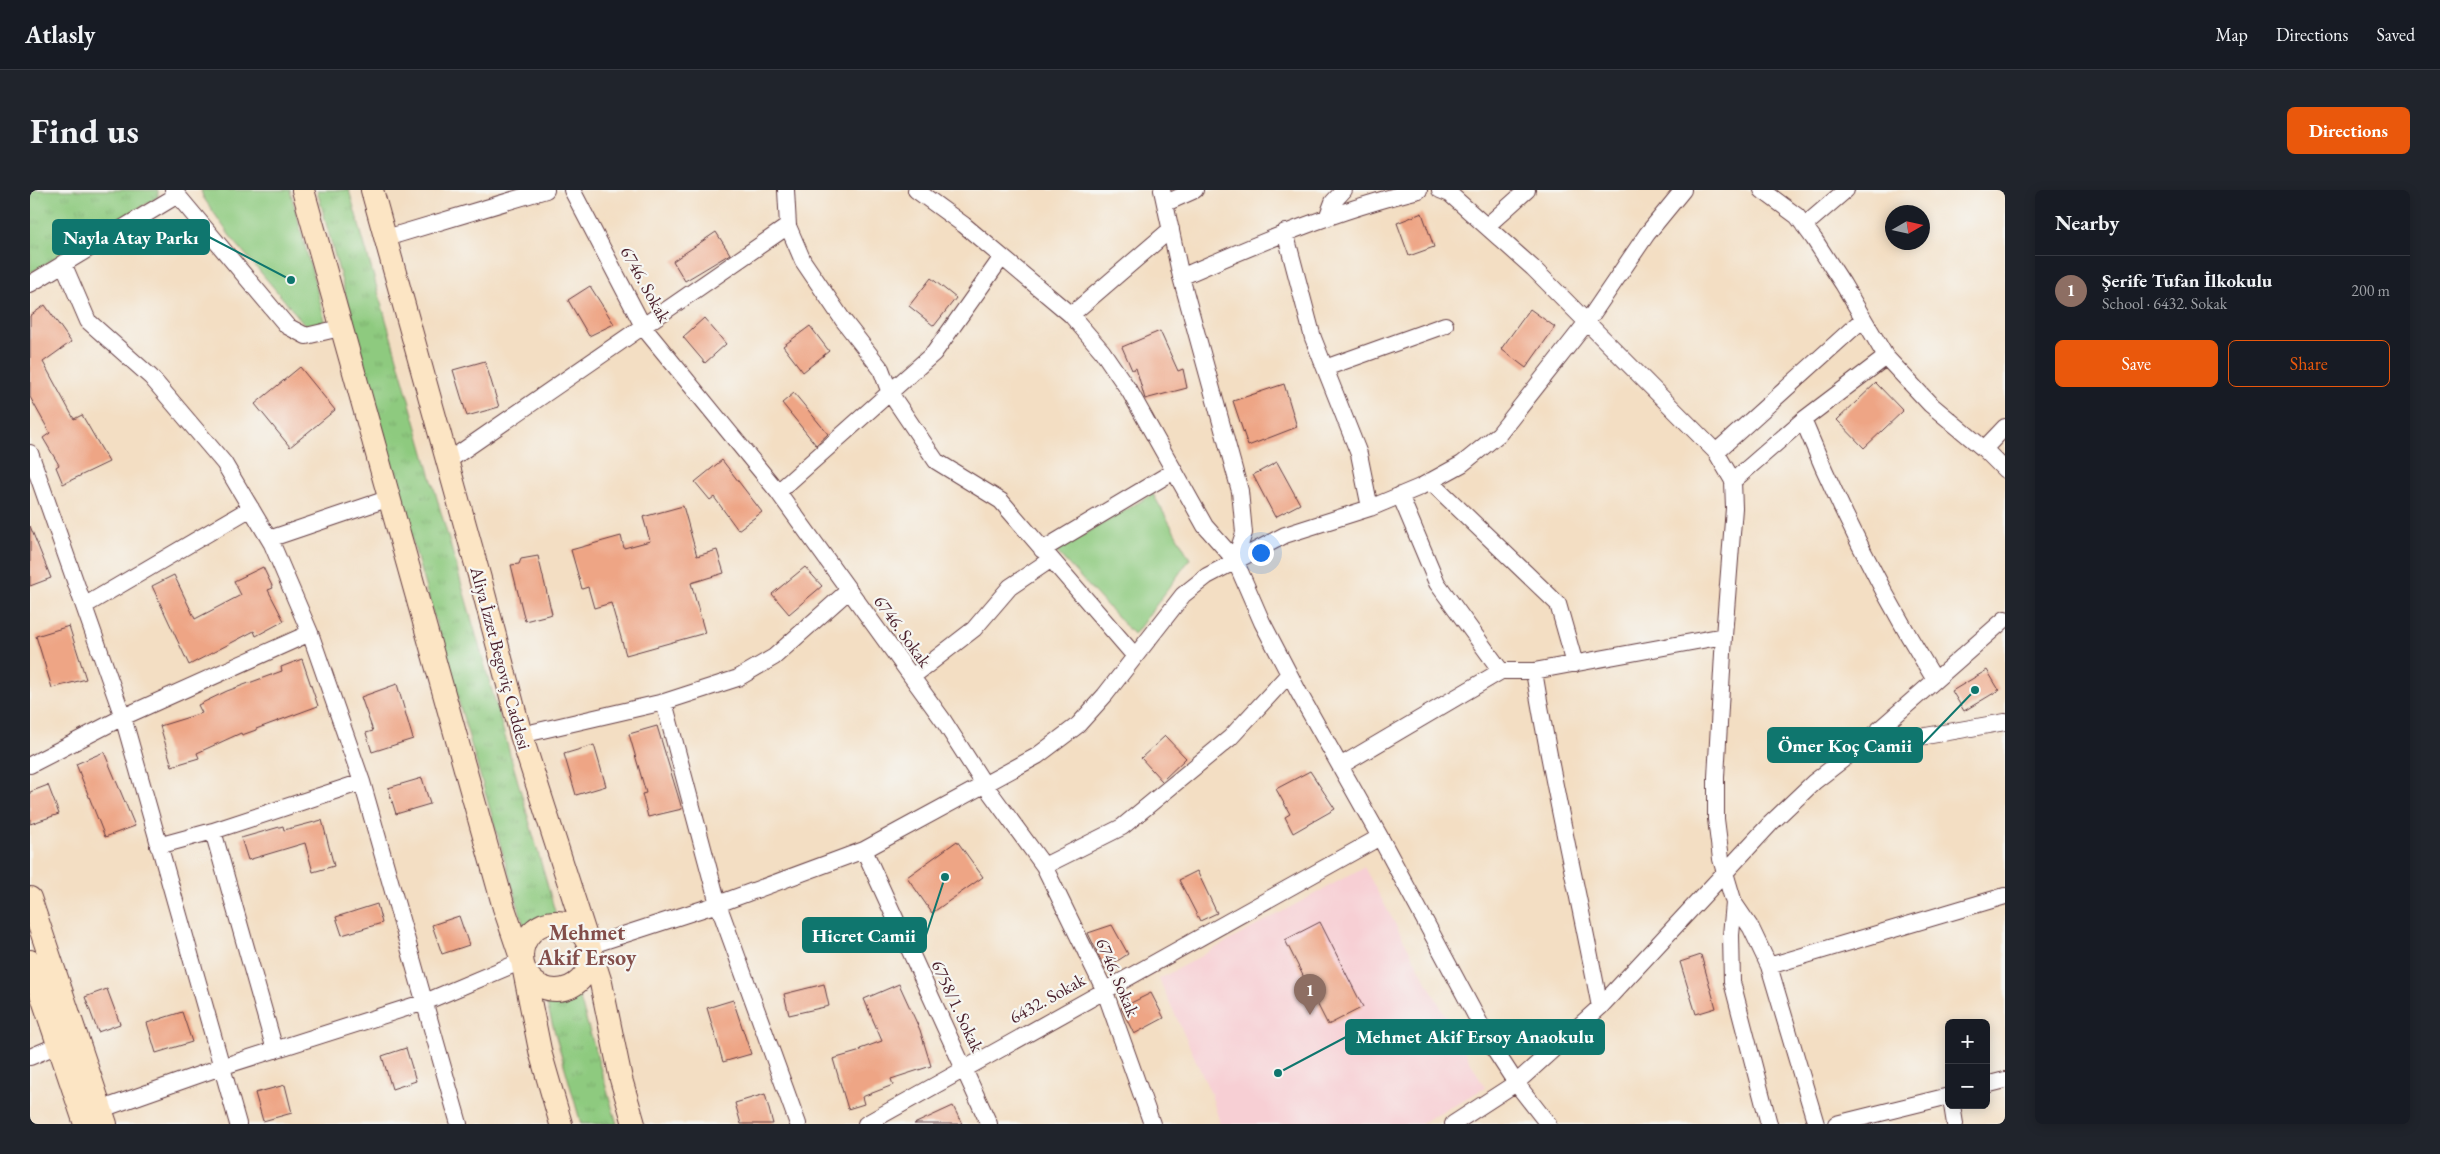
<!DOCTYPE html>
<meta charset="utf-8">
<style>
body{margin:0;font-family:"EB Garamond",serif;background:#20242c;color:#f1f3f6}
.controls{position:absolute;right:15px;bottom:15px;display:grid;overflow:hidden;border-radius:8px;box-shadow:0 2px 12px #0003}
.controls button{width:45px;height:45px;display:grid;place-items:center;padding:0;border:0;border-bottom:1px solid #363941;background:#171b24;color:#f1f3f6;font:25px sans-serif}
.compass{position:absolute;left:1855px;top:15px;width:45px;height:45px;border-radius:50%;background:#171b24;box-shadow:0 2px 12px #0003;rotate:81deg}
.you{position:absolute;left:1230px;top:362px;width:18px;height:18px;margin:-12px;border:4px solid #fff;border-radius:50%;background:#1a73e8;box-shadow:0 0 0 8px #1a73e833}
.badge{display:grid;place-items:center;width:32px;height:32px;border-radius:50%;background:#ea580c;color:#fff;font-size:16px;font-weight:700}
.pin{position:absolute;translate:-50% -41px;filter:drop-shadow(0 1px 2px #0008)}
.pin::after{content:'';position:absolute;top:26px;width:18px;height:15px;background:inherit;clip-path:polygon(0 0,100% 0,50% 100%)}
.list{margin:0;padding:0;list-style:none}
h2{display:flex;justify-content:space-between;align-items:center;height:65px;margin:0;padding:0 20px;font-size:21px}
h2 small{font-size:16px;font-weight:400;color:#9ea1a6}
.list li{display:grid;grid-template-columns:32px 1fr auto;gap:15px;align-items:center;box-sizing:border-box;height:70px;padding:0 20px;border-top:1px solid #363941}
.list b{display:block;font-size:19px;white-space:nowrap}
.list p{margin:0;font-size:16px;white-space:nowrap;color:#9ea1a6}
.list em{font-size:16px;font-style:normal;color:#9ea1a6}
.actions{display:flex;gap:10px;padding:15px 20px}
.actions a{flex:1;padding:11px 0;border:1px solid #ea580c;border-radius:8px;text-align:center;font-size:18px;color:#ea580c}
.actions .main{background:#ea580c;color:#fff}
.map{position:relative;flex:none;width:1975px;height:934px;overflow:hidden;border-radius:8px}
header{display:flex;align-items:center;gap:30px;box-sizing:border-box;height:70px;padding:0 25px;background:#171b24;border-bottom:1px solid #363941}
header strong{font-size:24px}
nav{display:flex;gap:28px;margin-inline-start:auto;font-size:18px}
.intro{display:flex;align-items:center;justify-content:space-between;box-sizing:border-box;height:120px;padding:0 30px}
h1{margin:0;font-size:35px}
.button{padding:12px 22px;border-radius:8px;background:#ea580c;color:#fff;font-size:18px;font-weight:700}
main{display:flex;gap:30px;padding:0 30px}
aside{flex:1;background:#171b24;border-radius:8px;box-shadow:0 2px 12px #0003}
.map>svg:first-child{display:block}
</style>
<header>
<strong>Atlasly</strong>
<nav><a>Map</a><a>Directions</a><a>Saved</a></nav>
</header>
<div class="intro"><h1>Find us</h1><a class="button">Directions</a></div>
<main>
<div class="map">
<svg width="1975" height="934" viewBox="0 0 1975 934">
<defs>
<pattern id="grass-tufts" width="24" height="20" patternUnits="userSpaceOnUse" patternTransform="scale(1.25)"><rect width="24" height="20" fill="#8eca7f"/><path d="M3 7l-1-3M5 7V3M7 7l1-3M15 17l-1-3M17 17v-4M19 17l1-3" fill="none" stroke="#7cad6e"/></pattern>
</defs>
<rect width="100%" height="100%" fill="#f6f6f2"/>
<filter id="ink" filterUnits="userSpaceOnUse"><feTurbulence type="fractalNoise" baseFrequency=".02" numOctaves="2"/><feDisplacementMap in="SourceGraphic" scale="10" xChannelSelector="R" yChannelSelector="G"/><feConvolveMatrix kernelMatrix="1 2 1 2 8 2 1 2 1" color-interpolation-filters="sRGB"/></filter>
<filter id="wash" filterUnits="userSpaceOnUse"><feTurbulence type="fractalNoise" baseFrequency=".0096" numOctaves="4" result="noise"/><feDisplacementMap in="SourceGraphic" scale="20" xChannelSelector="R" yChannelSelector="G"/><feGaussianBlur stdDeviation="1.12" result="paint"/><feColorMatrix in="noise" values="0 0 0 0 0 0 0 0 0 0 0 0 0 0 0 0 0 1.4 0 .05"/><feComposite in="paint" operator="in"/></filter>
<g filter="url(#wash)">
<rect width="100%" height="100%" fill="#f3dec3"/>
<!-- built -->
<path fill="#f7cfd4" d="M 1334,677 L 1455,898 L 1389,934 L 1190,934 L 1181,904 L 1129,789 Z"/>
<!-- grass -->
<path fill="url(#grass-tufts)" stroke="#6c7455" d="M 0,0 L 128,0 L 128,7 L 0,83 Z
M 287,0 L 319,0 L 530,739 L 498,750 L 391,382 Z
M 548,802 L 587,934 L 551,934 L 515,808 Z"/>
<!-- park -->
<path fill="#8eca7f" stroke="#6c7455" d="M 171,0 L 260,0 L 296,134 L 276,136 L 200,46 L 173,7 Z
M 1123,304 L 1160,369 L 1104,445 L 1026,361 Z"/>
<g id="blocks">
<!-- building -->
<path fill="#eea585" d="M 1392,23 L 1404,57 L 1379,66 L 1367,33 Z
M 686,42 L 700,64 L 655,91 L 643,71 Z
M 901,88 L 926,108 L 904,136 L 879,116 Z
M 560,96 L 584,134 L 559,146 L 538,110 Z
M 15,115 L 41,152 L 13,172 L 44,229 L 52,225 L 79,272 L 33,294 L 26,277 L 29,275 L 13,248 L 20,243 L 0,207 L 0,126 Z
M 1500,119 L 1525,137 L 1496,178 L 1471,159 Z
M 674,128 L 696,154 L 675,173 L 653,147 Z
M 780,136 L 799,161 L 773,182 L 753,156 Z
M 1130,141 L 1148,181 L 1153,179 L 1157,198 L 1115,209 L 1106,178 L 1102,180 L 1092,157 Z
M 455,171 L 469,217 L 437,226 L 423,180 Z
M 270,177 L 305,220 L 260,257 L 225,214 Z
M 1846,193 L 1873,221 L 1834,258 L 1807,230 Z
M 1254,194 L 1267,237 L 1218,256 L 1203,211 Z
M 764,203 L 798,244 L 786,255 L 752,213 Z
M 692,270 L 732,322 L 708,340 L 684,307 L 680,310 L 665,292 Z
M 1247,272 L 1270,314 L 1245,327 L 1223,285 Z
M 653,316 L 667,366 L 687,360 L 694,383 L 661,393 L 675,443 L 596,465 L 581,413 L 564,418 L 558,397 L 552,399 L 541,360 L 591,346 L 594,358 L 620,351 L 613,327 Z
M 0,336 L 21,388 L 0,396 Z
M 508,366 L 522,424 L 495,431 L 481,375 L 489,374 L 491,369 Z
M 233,377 L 243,398 L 238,400 L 254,431 L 226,446 L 224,441 L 159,475 L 122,396 L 144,385 L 165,429 L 211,405 L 204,391 Z
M 775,377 L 792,396 L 759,424 L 742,404 Z
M 39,436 L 56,489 L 22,498 L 6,446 Z
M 272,469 L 288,516 L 226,539 L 226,540 L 212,545 L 211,543 L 167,563 L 169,568 L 142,576 L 130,536 L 172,523 L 168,515 L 197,501 L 252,481 L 251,477 Z
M 1957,480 L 1969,500 L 1934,521 L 1922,501 Z
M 367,494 L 383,549 L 342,562 L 336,543 L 343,541 L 331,507 Z
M 627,536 L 652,619 L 618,627 L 612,604 L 616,603 L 599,544 Z
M 1135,546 L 1156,568 L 1132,591 L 1111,568 Z
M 564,555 L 576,596 L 546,605 L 534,564 Z
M 74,562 L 105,636 L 75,647 L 46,574 Z
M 1280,581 L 1305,619 L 1263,643 L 1255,627 L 1260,624 L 1246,599 Z
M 392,588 L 400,614 L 366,624 L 358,598 Z
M 18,595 L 29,624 L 0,634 L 0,602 Z
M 292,630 L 304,676 L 283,682 L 275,653 L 218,670 L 211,648 L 253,636 L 254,640 Z
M 927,651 L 953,687 L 902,723 L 877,687 Z
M 1167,681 L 1187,723 L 1170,731 L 1149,690 Z
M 347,714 L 352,733 L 312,745 L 306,727 Z
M 429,726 L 439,755 L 412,764 L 402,735 Z
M 1290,732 L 1333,817 L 1298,835 L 1255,750 Z
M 1082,735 L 1098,764 L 1075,779 L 1058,743 Z
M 1671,765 L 1686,818 L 1666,824 L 1650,772 Z
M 794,794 L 799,816 L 759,825 L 754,804 Z
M 869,794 L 890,840 L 901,876 L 861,889 L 863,895 L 832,907 L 834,914 L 818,919 L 803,869 L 831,861 L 830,859 L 852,851 L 834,809 Z
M 77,799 L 90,834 L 68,842 L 55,807 Z
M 1121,803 L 1134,828 L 1104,844 L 1091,818 Z
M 703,810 L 721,864 L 693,872 L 677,818 Z
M 152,822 L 162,852 L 126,863 L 117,833 Z
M 376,858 L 386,891 L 362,899 L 352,866 Z
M 255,895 L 262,923 L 233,931 L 225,903 Z
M 735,904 L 743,934 L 711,934 L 705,913 Z
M 923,916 L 932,934 L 884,934 Z"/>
</g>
</g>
<g filter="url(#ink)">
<use href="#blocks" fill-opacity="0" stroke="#633c42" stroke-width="1"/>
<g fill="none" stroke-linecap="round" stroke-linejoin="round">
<!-- street casing -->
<g stroke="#633c42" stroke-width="18">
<path id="street" d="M 143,0 L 257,136 L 276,146 L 310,138
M 542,0 L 614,138 L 748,302 L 913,530 L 954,594 L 1014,676 L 1074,799 L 1122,934
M 756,0 L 758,36 L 773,71 L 813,130 L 851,179 L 860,203 L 906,271 L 971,311 L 1104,465
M 886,0 L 934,35 L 1041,125 L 1072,161 L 1100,202 L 1175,336 L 1205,370 L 1232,432 L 1269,503 L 1350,647 L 1462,856 L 1486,893 L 1518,934
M 1132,0 L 1151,87 L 1210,301 L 1214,343 L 1205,370
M 1410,0 L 1420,4 L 1503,78 L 1686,262 L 1703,291 L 1704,318 L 1694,446 L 1686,587 L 1686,629 L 1691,669 L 1704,713 L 1721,738 L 1739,776 L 1786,934
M 1732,0 L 1767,26 L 1784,49 L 1813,94 L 1856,167 L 1900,214 L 1954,259 L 1975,280
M 1136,13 L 1165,0
M 1297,28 L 1303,12 L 1314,0
M 1457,36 L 1497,0
M 1774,36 L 1816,0
M 1255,42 L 1283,148 L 1329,264 L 1340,318
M 356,48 L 516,0
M 33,73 L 58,131 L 121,187 L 194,273 L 242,354 L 280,443
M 1151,87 C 1229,53 1306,20 1389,0
M 0,94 L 146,6
M 1041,125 L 1141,39
M 1856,167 L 1773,230 C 1810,320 1854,407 1905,490
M 1295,178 L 1415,135
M 1954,259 L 1975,237
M 1686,262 L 1833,129
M 0,263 L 93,527 L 0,575
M 418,271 L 758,36
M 1400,291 L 1528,414 L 1545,474
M 1703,291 L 1773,230
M 748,302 L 904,163 L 972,67
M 1370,305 L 1407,393 L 1471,481
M 239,349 L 360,308
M 1012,360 L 1144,281
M 54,416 L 221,318
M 1504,481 C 1522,594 1549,705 1570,817
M 882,487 L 944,439 L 980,397 L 1020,370
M 634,512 L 688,714 L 768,934
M 491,545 L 634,512 L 708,488 L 744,467 L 818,401
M 1828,558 L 1975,532
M 1310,576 L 1471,481 L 1504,481 L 1694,446
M 183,641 L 245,860
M 128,656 L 183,641 L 332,592
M 834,660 L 959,934
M 1014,676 L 1092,637 L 1200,548 L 1259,484
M 1704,713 L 1701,745 L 1702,792 L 1739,934
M 559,756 L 688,714 L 834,660 L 1007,566 L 1048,535 L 1075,505 L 1153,405 L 1177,386 L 1255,345 L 1340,318 L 1390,297 L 1432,274 L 1469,244 L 1557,132 L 1617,44 L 1653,0
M 1739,776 L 1975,706
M 0,867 L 28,855
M 1956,895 L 1975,890
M 1922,915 L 1925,934
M 72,919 L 191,877 L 395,812 L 492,771
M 208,934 L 93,527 L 280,443 L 332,592 L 429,934
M 836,934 L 1350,647
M 1423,934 L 1486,893 L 1570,817 L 1741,633 L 1784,592 L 1828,558 L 1975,429
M 1806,934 L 1919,906"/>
</g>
<!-- secondary casing -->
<g stroke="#633c42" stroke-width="24">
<path id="secondary" d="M 273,0 L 474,718 L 492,771 L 511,865 L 531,934
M 342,0 L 452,396 L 491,545 L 571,793 L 591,889 L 604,934
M 0,708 L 76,934
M492 766a34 34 0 1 1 68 0a34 34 0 1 1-68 0Z
M 0,771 L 55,934"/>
</g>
<!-- street -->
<use href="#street" stroke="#fff" stroke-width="16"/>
<!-- secondary -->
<use href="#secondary" stroke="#fce5c4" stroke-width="22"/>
</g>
</g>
<g text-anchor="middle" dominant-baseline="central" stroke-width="4.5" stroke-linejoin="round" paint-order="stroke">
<!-- street labels -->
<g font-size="18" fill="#4a1f2b" stroke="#f6f6f2">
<text transform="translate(616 94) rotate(61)">6746. Sokak</text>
<text transform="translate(873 441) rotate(54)">6746. Sokak</text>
<text transform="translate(471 468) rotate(75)">Aliya İzzet Begoviç Caddesi</text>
<text transform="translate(1088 787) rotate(67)">6746. Sokak</text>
<text transform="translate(1017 808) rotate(-29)">6432. Sokak</text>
<text transform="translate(928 816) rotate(65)">6758/1. Sokak</text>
</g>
<!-- district labels -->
<g font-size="22" font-weight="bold" fill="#834e4a" stroke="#f6f6f2">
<text x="557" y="742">Mehmet<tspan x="557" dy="25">Akif Ersoy</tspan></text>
</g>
</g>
<!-- callouts -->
<path fill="none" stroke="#0f766e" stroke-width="2" d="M261 90L179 47M1945 500L1892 555M915 687L896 745M1248 883L1316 847"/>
<g fill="#0f766e" stroke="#f6f6f2" stroke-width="2">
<circle cx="261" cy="90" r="5"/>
<circle cx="1945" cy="500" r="5"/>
<circle cx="915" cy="687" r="5"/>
<circle cx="1248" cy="883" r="5"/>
</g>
<g fill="#0f766e" stroke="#0f766e" stroke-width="2">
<rect x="23" y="30" width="156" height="34" rx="5"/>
<rect x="1738" y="538" width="154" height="34" rx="5"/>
<rect x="773" y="728" width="123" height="34" rx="5"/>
<rect x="1316" y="830" width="258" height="34" rx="5"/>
</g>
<g font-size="19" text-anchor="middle" font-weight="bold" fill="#fff">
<text x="101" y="54">Nayla Atay Parkı</text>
<text x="1815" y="562">Ömer Koç Camii</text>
<text x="834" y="752">Hicret Camii</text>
<text x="1445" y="853">Mehmet Akif Ersoy Anaokulu</text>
</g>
</svg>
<div class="controls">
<button>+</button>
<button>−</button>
</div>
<svg class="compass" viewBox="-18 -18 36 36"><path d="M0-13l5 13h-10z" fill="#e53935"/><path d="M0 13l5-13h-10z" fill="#9ea1a6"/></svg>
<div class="you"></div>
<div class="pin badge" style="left:1280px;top:825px;background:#8d6e63">1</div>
</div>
<aside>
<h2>Nearby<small></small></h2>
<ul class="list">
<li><span class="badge" style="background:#8d6e63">1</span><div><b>Şerife Tufan İlkokulu</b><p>School · 6432. Sokak</p></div><em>200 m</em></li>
</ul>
<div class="actions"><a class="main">Save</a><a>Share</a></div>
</aside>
</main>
